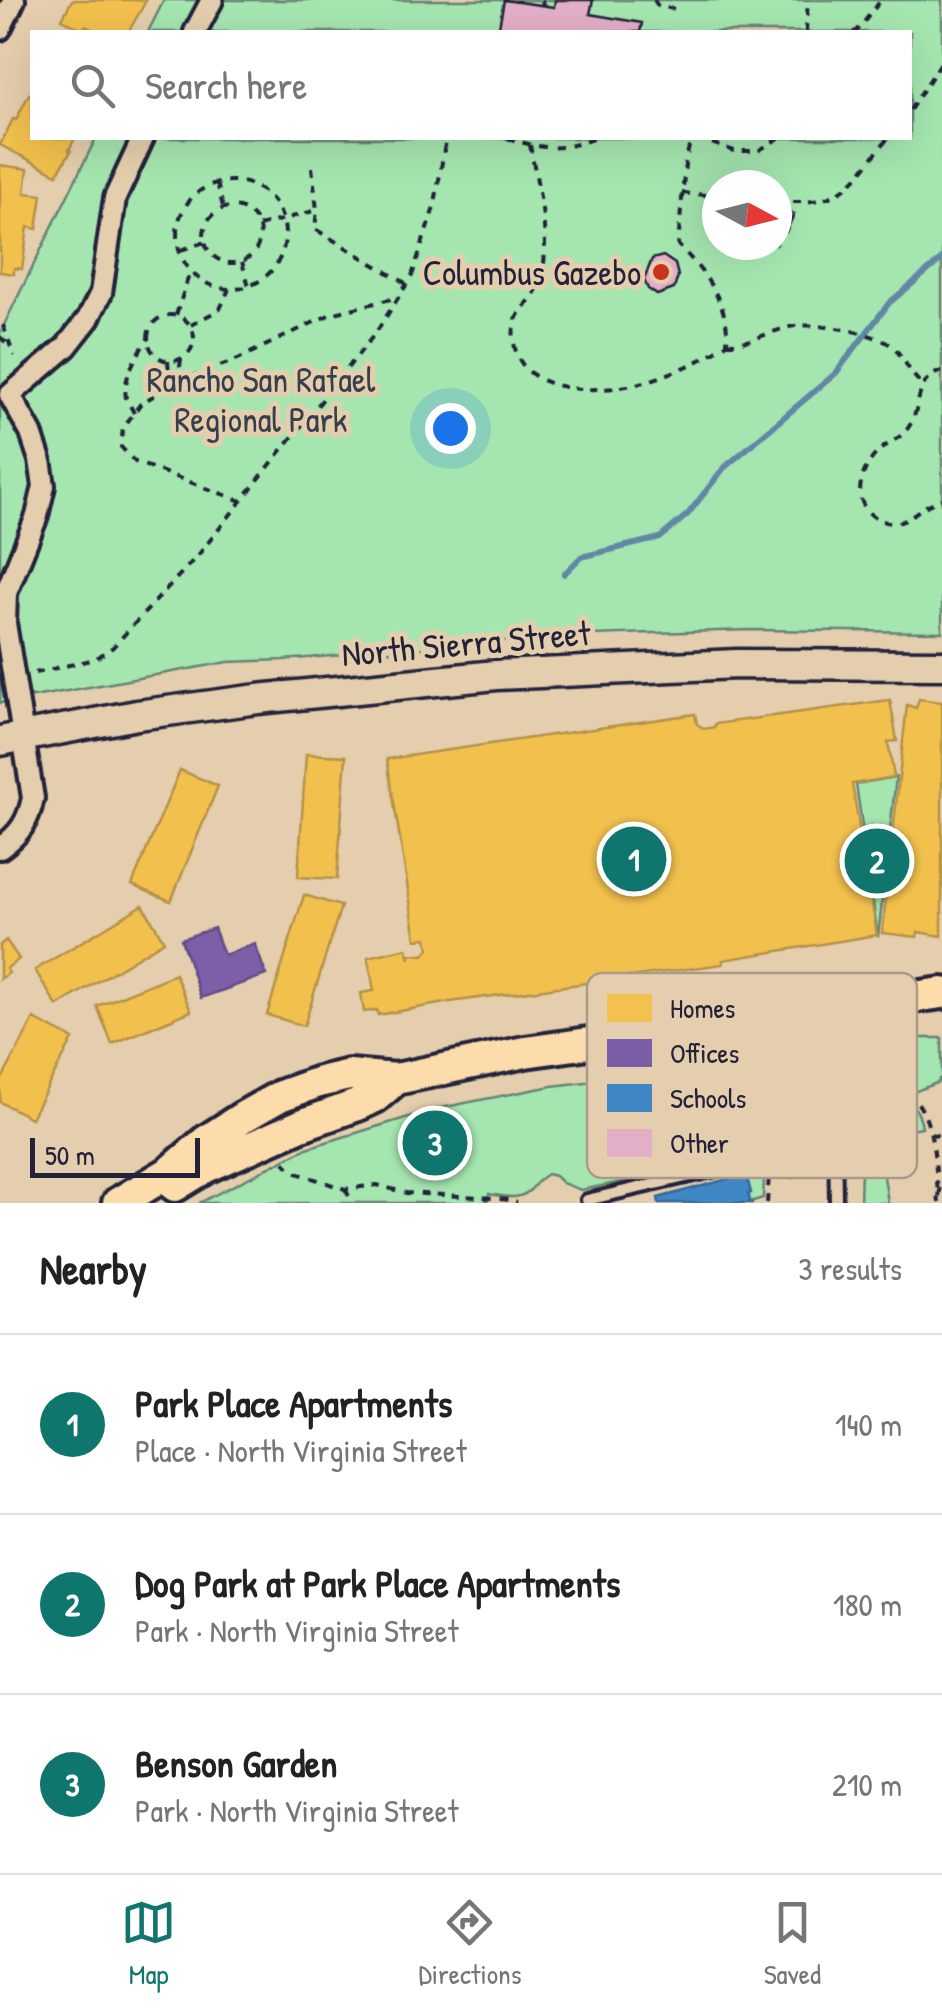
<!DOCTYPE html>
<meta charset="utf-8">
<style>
body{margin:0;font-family:"Patrick Hand",sans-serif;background:#f6f6f6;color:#222}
.compass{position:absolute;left:702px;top:170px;width:90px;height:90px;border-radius:50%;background:#fff;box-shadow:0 10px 40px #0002;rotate:97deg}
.scale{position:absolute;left:30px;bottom:25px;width:170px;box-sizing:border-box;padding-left:10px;border:5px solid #22223b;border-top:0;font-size:28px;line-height:35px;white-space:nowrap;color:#22223b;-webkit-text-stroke:8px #e4cead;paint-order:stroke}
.you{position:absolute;left:450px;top:428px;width:35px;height:35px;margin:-25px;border:8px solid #fff;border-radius:50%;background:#1a73e8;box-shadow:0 0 0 15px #1a73e833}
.badge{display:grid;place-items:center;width:65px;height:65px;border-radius:50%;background:#0f766e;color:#fff;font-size:32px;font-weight:700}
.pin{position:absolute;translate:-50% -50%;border:5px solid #fff;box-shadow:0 2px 10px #0006}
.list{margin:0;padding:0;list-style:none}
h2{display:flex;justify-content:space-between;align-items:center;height:130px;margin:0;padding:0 40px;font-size:42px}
h2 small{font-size:32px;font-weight:400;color:#767676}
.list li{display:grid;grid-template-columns:65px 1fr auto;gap:30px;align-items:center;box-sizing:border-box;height:180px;padding:0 40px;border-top:2px solid #e0e0e0}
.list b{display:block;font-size:38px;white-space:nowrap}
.list p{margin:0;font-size:32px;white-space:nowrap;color:#767676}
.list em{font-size:32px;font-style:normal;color:#767676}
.icon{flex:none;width:55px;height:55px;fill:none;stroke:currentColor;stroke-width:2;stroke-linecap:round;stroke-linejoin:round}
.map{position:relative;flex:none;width:942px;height:1203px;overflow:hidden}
.search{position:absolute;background:#fff;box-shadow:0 10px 40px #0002;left:30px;right:30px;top:30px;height:110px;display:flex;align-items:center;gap:25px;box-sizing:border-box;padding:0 35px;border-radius:0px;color:#767676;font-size:38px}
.sheet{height:670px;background:#fff}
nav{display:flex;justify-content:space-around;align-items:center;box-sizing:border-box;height:140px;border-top:2px solid #e0e0e0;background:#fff;font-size:28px;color:#767676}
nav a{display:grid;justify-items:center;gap:5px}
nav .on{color:#0f766e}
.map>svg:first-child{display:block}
</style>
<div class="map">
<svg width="942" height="1203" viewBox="0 0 942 1203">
<rect width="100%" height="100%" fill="#e4cead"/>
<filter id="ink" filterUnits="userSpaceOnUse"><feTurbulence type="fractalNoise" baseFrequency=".01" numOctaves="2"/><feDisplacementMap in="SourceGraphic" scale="20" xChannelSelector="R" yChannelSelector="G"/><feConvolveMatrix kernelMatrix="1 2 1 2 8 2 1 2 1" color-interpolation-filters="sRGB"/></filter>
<g filter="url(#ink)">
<!-- green -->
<path fill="#a5e6b0" stroke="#648476" stroke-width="2.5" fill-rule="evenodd" d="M 164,0 L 942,0 L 942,632 L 750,630 L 558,636 L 404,650 L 283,660 L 228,662 L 0,703 L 0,333 L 96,138 L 910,138 L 910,32 L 148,32 ZM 717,185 L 777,185 L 777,245 L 717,245 Z
M 896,777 L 878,937 L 856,784 Z
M 913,1038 L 942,1038 L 942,1078 L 939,1079 L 939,1082 L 914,1092 L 863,1077 L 859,1066 L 872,1046 Z
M 769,1057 C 775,1057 789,1056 794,1058 C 810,1066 811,1123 812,1139 L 691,1168 L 581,1190 L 562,1183 L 555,1176 L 547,1174 C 538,1179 537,1184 529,1191 C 518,1201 502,1196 489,1194 L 486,1203 L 199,1203 L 307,1148 L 435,1109 L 552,1086 L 663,1073 Z
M 856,1086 C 886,1087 917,1093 922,1127 L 878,1135 L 888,1203 L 860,1203 L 862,1136 Z
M 792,1156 L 794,1172 L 768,1172 L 764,1179 L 763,1198 L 750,1202 L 745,1168 Z"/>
<!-- homes -->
<path fill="#f2c14e" stroke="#b49148" stroke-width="2.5" d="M 72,0 L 145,0 L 146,1 L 130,29 L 130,32 L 98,32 L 85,26 L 83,30 L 62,19 Z
M 29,94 L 32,96 L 32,138 L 75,138 L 69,150 L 71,151 L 57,174 L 0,145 L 13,119 L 16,120 Z
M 0,165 L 28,169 L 25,193 L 42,195 L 37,229 L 28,227 L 22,269 L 14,268 L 14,274 L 0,272 Z
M 919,699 L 942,702 L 942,936 L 918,932 L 917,937 L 882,933 L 907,705 L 916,708 Z
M 890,700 L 897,741 L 888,742 L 894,777 L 852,784 L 877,935 L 723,960 L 723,964 L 450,1002 L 378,1015 L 377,1010 L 364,1012 L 361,993 L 374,991 L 368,957 L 407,948 L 410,959 L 410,954 L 424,955 L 429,948 L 427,938 L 416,939 L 387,759 L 695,714 L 697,724 L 704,729 L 715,727 L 715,724 Z
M 306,754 L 346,756 L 337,879 L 298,877 Z
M 180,770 L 218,786 L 171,901 L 132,885 Z
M 304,895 L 341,906 L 304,1026 L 267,1015 Z
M 143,905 L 164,941 L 57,1006 L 35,970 Z
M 6,940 L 19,959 L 6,969 L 9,973 L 0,979 L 0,945 Z
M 175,974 L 191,1011 L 112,1044 L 97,1006 Z
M 34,1019 L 73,1039 L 31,1118 L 0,1102 L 0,1083 Z"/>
<!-- offices -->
<path fill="#7b5ea7" stroke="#604c87" stroke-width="2.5" d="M 214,928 L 224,955 L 255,944 L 266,975 L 201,998 L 181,939 Z"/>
<!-- schools -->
<path fill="#3f88c5" stroke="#36699c" stroke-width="2.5" d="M 746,1174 L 751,1193 L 748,1194 L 750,1202 L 753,1203 L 659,1203 L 658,1198 Z"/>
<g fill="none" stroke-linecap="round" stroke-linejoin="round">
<!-- stream -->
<path stroke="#6287a6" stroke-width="6" d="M 564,574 L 581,557 L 660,538 L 688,514 L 724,468 L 836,373 L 889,303 L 942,259"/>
</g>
<!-- building -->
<path fill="#e3aec7" stroke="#22223b" stroke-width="2.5" d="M 504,0 L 554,7 L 555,0 L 593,0 L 590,14 L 642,23 L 640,32 L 498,32 Z
M 777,207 L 794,214 L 786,232 L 777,228 Z
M 663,256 L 675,264 L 678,276 L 674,289 L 657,295 L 648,289 L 644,280 L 652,259 Z"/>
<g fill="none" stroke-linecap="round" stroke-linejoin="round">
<!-- service casing -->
<g stroke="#22223b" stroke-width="18">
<path id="service" d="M 821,1016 L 835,1126 L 836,1203
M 587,1200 L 836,1142"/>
</g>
<!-- minor casing -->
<g stroke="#22223b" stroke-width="28">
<path id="minor" d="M 0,29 L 14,0
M 195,32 L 212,0
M 0,848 C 20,834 28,822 33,798 L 5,623 L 6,593 L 37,516 L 44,486 L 40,460 L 31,433 L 10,395 L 66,347 L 88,319 L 101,293 L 115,198 L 143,138"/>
</g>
<!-- secondary casing -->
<g stroke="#22223b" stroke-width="35">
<path id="secondary" d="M 0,741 L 137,715 L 258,699 L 496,675 L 737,664 L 942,665"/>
</g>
<!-- primary casing -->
<g stroke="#22223b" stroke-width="38">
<path id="primary" d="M 175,1186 L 206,1167 L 301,1125 L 360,1104 L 375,1097 L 396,1079
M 118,1203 L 170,1172 L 206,1141 L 243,1117 L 280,1096 L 319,1082 L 349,1075 L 396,1079 L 525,1052 L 942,993"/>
</g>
<!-- path -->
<path stroke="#22223b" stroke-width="4" stroke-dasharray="8 8" stroke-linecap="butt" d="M 654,0 L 658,6 L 674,9
M 518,1 L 518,0
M 542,5 L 543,0
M 461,32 L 462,28
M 806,32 L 808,0
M 853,32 L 857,31 L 881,0
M 910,110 L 942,61
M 507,138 C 544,149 558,152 595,138
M 697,138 L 734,151 L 758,151 L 779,138
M 530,145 C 537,185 553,242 540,282 C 531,308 510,309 514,342 C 520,396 598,393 637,384 C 664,377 705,361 727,343 C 730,305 704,271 678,245 L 685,164 L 691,138
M 312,167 L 317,210 L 315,229 L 407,284
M177 235a54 54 0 1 1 108 0a54 54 0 1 1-108 0Z
M 217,183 L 223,207
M 682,193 L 717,196
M 777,201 C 844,207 850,185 888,138
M204 235a28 28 0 1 1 56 0a28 28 0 1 1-56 0Z
M 259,226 L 317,210
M 181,250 L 205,242
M 242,262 L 249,286
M 176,315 L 190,272
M148 338a23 23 0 1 1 46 0a23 23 0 1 1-46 0Z
M 3,325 L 14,356
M 191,325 L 220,309 L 229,289
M 0,337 L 11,347
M 727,343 C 753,344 770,330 795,326 C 816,323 878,332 893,347 C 905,358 909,374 922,384
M 168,361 L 170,386
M 942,371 C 913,380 923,407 908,428 C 901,439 886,443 877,453 C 856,475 850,512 886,522 C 902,526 909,517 921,509 C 927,505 935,502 942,499
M 178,383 L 181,359
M 134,413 C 133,411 127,400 126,398 C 122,377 138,354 149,337
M 242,501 L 135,462 L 121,447 L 123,428 L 141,403 L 174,384 L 238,359 L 331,314 L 399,297
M 35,673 L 95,659 L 113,647 L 199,554 L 377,331 L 412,276 L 435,204 L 446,138
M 801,1054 L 811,1065
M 860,1082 C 875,1083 892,1084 906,1092 C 936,1110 935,1171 939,1203
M 930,1135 L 942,1134
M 284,1162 L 294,1172 L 345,1189 L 377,1185 L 406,1193 L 480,1197 L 510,1200 L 517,1203
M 629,1175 C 634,1160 651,1141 665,1132 C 675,1127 687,1129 697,1128 C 724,1125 751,1131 776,1140
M 345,1189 L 353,1203
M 939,1196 L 942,1181
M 767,1203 L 769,1175 L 793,1177 L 813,1165"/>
<!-- service -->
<use href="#service" stroke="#e4cead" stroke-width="10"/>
<!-- minor -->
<use href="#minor" stroke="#e4cead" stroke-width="20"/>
<!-- secondary -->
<use href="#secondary" stroke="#e4cead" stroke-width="28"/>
<!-- primary -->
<use href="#primary" stroke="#fcdcab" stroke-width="30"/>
</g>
</g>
<!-- markers -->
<circle fill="#c8321e" stroke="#e4cead" stroke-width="4" cx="661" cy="272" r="10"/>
<g text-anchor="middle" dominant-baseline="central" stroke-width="10" stroke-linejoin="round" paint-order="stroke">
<!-- poi labels -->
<g font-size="35" fill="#22223b" stroke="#e4cead" text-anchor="end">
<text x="641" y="272">Columbus Gazebo</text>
</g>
<!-- park labels -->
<g font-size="35" fill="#363f4d" stroke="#e4cead">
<text x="261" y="379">Rancho San Rafael<tspan x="261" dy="40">Regional Park</tspan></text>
</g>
<!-- street labels -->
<g font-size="35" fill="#22223b" stroke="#e4cead">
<text transform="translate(466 643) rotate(-5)">North Sierra Street</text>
</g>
</g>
<!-- legend -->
<rect x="587" y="973" width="330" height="205" rx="15" fill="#e4cead" stroke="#aa9a8b" stroke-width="2.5"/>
<rect x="607" y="994" width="45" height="28" fill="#f2c14e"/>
<rect x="607" y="1039" width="45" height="28" fill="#7b5ea7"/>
<rect x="607" y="1084" width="45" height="28" fill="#3f88c5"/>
<rect x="607" y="1129" width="45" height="28" fill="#e3aec7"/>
<g font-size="28" fill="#22223b">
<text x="670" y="1018">Homes</text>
<text x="670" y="1063">Offices</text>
<text x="670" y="1108">Schools</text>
<text x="670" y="1153">Other</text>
</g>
</svg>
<svg class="compass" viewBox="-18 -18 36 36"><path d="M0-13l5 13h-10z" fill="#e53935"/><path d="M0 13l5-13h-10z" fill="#767676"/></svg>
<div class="scale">50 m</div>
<div class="you"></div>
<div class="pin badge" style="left:634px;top:859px">1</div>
<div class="pin badge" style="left:877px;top:861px">2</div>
<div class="pin badge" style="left:435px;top:1143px">3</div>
<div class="search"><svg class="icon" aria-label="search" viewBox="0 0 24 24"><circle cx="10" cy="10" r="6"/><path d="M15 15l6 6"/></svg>Search here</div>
</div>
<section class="sheet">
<h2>Nearby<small>3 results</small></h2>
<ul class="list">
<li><span class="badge">1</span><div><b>Park Place Apartments</b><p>Place · North Virginia Street</p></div><em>140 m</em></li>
<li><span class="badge">2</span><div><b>Dog Park at Park Place Apartments</b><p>Park · North Virginia Street</p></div><em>180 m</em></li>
<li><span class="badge">3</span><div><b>Benson Garden</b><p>Park · North Virginia Street</p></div><em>210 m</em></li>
</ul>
</section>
<nav>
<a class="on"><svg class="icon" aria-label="map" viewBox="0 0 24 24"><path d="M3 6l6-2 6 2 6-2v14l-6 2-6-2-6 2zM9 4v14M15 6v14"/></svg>Map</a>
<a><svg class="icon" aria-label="directions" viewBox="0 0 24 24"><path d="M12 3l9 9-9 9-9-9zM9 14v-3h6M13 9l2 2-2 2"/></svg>Directions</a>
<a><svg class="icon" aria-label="saved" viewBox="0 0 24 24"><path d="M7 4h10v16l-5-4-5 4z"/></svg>Saved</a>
</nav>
